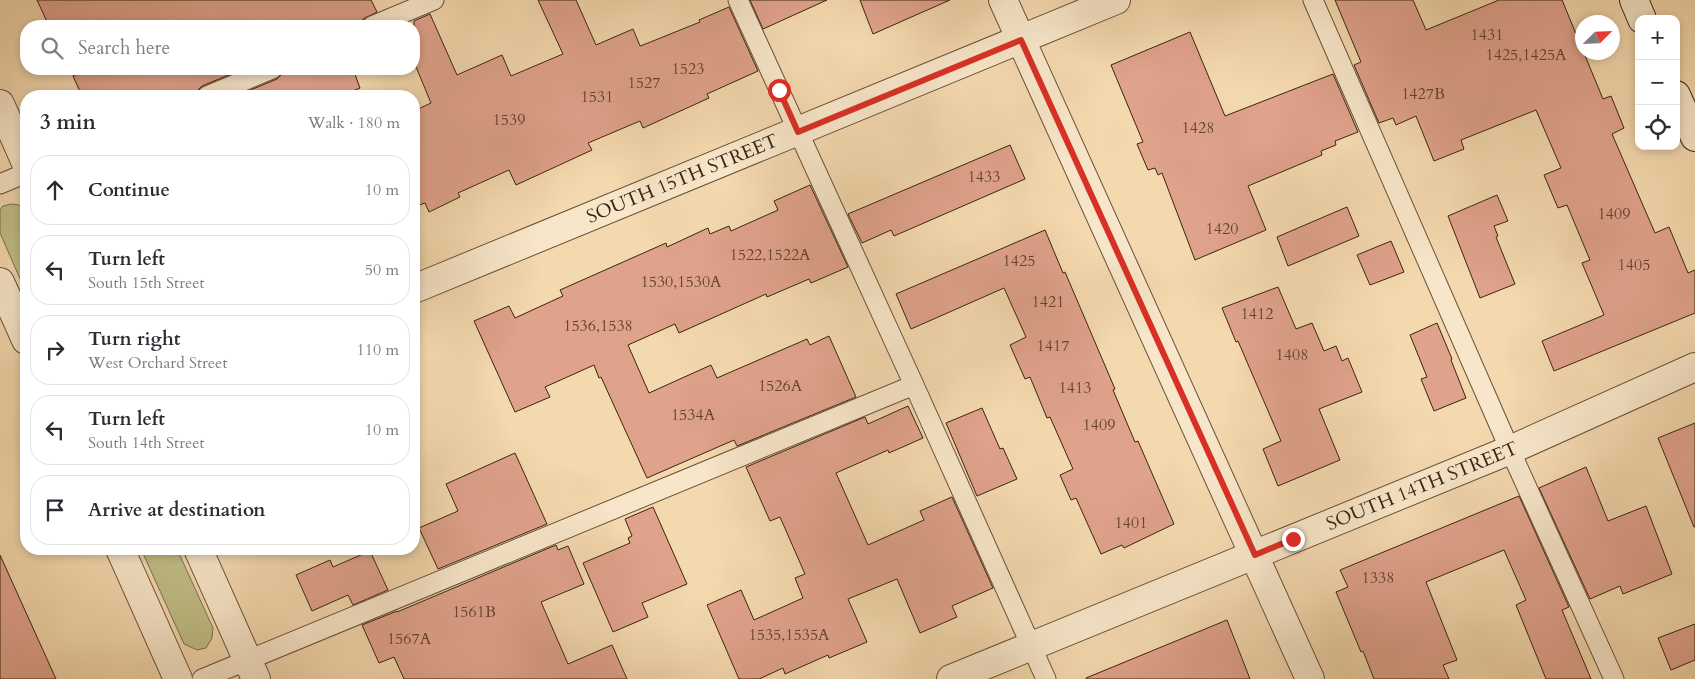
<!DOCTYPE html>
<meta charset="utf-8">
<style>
body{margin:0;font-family:Cardo,serif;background:#f2f2f3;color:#2b2b33}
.controls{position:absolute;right:15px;top:15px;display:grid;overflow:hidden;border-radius:10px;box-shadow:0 2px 8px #0003}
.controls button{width:45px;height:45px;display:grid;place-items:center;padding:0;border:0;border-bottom:1px solid #e1e1e2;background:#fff;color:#2b2b33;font:25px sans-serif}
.compass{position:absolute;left:1575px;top:15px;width:45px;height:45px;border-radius:50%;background:#fff;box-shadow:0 2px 8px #0003;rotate:66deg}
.stop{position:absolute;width:15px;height:15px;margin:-11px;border:4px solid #d93025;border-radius:50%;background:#fff}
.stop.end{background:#d93025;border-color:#fff;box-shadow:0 1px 5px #0008}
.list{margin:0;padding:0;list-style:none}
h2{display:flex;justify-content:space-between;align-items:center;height:65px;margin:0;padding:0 20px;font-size:21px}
h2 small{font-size:16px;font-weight:400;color:#7c7c81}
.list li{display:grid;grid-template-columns:32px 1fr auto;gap:15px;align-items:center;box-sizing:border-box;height:70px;margin:0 10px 10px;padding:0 10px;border:1px solid #e1e1e2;border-radius:20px}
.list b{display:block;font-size:19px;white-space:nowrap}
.list p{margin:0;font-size:16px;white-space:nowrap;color:#7c7c81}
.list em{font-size:16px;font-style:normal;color:#7c7c81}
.icon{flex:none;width:28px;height:28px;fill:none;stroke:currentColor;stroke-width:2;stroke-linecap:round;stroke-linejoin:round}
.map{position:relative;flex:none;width:1695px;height:679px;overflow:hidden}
.search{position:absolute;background:#fff;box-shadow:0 2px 8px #0003;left:20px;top:20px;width:400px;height:55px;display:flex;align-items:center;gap:12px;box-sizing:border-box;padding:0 18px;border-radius:20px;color:#7c7c81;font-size:19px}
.panel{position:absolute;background:#fff;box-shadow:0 2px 8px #0003;left:20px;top:90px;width:400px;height:465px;border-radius:20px}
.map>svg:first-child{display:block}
</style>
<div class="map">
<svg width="1695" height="679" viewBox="0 0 1695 679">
<rect width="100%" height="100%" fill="#f4d8ae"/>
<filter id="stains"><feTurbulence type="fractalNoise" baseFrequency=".004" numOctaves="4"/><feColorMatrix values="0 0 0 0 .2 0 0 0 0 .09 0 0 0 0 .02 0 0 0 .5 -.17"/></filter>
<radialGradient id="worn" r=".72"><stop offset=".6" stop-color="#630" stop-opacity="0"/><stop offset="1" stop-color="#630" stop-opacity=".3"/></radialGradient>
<!-- green -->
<path fill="#c0be87" stroke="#7e714c" d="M 11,204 L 19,205 L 26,212 L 26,289 L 21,281 L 0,233 L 0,209 L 3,206 Z
M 141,549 L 177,549 L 213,628 L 212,638 L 206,648 L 197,650 L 184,644 Z"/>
<!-- building -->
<path fill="#dfa28b" stroke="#3b2411" d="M 37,0 L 371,0 L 377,12 L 363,19 L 361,26 L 49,26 Z
M 538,0 L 576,0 L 596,45 L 633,29 L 640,46 L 648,43 L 700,22 L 699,20 L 729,7 L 758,71 L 707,94 L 709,98 L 643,128 L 640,121 L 588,143 L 592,150 L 516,185 L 509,170 L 458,193 L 460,197 L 429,212 L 425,203 L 414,207 L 414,111 L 431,103 L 414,62 L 414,21 L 430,14 L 457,75 L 502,55 L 511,76 L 563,54 Z
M 750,0 L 827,0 L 763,29 Z
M 860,0 L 950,0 L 873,34 Z
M 1335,0 L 1413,0 L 1426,30 L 1499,0 L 1562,0 L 1603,99 L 1611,96 L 1624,128 L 1612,134 L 1655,233 L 1669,227 L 1688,273 L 1695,270 L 1695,313 L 1554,371 L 1542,341 L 1604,315 L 1582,263 L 1590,260 L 1567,205 L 1558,208 L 1544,175 L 1561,168 L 1536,110 L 1461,140 L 1464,149 L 1434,161 L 1416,116 L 1396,125 L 1393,118 L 1379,123 L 1354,65 L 1361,62 Z
M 1190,32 L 1225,116 L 1333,74 L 1358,132 L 1335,141 L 1336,145 L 1321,151 L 1322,155 L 1248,186 L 1266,230 L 1195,260 L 1162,173 L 1158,175 L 1155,168 L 1148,170 L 1137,144 L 1143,142 L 1111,65 Z
M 90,69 L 243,69 L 202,86 L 198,90 L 196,96 L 82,96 L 73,76 Z
M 283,69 L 353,69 L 360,88 L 341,96 L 236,96 L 277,79 L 281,75 Z
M 1010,145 L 1025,179 L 894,236 L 891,230 L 862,243 L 848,214 Z
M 810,185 L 848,267 L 811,283 L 809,279 L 767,297 L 766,294 L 679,333 L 675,324 L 628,345 L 649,393 L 711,365 L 717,378 L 807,339 L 810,345 L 829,336 L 856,397 L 737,446 L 734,440 L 647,478 L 601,377 L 599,378 L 594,365 L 545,387 L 550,397 L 515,412 L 474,321 L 509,306 L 515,318 L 563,296 L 560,290 L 666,243 L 667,247 L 708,228 L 710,234 L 729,226 L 731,231 L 778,210 L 774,201 Z
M 1497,195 L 1508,221 L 1494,226 L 1498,236 L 1496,237 L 1515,284 L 1480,298 L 1448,216 Z
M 1347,207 L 1359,236 L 1288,266 L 1277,237 Z
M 1045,230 L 1063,273 L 1065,272 L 1115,389 L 1113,390 L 1135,442 L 1138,441 L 1174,524 L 1124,548 L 1122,545 L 1101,554 L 1076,498 L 1071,500 L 1060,475 L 1073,469 L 1050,417 L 1047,418 L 1030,377 L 1025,379 L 1010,345 L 1026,337 L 1004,288 L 911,329 L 896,294 Z
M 1391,241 L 1404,272 L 1370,285 L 1357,255 Z
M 1278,287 L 1296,329 L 1312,323 L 1324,351 L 1336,346 L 1342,361 L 1348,358 L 1362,392 L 1319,409 L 1340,460 L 1278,486 L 1263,449 L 1281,441 L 1238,341 L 1236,342 L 1222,308 Z
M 1437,323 L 1452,359 L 1451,360 L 1466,398 L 1434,411 L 1421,379 L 1427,377 L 1410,335 Z
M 908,406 L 923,438 L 889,453 L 888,450 L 836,473 L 868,545 L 924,520 L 920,511 L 952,497 L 993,588 L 952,606 L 957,617 L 920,633 L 897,579 L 848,599 L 867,642 L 829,658 L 828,655 L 785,674 L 783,668 L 759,679 L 739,679 L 707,605 L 741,590 L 754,620 L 803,598 L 795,578 L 805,574 L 780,517 L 770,521 L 746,467 L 865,417 L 868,424 Z
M 982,408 L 1000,449 L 1003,448 L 1017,479 L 977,496 L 946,423 Z
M 1695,423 L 1695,527 L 1694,527 L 1658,438 Z
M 515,453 L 547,524 L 438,569 L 419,528 L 458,511 L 446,484 Z
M 1586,467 L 1608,521 L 1646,506 L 1672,574 L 1623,594 L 1620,586 L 1590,599 L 1539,488 Z
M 1519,496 L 1569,607 L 1562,610 L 1591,679 L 1546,679 L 1516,605 L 1526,600 L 1504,550 L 1426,582 L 1457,660 L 1443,665 L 1449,679 L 1374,679 L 1363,651 L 1361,652 L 1336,592 L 1348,587 L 1340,570 Z
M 653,507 L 687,584 L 642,603 L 648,617 L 613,632 L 583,563 L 630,543 L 628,538 L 632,536 L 625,519 Z
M 556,545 L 558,550 L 568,546 L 584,584 L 541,602 L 568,664 L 612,645 L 627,679 L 404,679 L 394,657 L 379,663 L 362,625 L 397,611 L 397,612 Z
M 370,551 L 388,590 L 353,605 L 348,595 L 312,611 L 296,575 L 330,560 L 333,567 Z
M 0,555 L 56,679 L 0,679 Z
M 1227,620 L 1250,679 L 1086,679 L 1086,678 Z
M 1695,624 L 1695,660 L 1671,670 L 1658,638 Z"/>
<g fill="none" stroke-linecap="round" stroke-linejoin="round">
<!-- service casing -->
<g stroke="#695138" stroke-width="21">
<path id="service" d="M 738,0 L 914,385 L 1046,679
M 1313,0 L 1510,450 L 1614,679
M 372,26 L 434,0
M 207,96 L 272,69
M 0,184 L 26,173
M 202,679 L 914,385"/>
</g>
<!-- minor casing -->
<g stroke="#695138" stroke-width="30">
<g id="minor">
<path d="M 1003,0 L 1310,679"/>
<path id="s1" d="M 414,289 L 1116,0"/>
<path id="s2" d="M 951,679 L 1510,450 L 1695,367"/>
</g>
</g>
<!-- tertiary casing -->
<g stroke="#695138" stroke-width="30">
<path id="tertiary" d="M 0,104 L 26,163
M 0,282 L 26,340
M 120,549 L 178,679
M 198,549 L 256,679"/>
</g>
<!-- secondary casing -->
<g stroke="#3b2411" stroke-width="30">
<path id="secondary" d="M 1634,0 L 1642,19
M 1676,95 L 1695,137"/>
</g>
<!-- service -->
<use href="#service" stroke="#f8e6ca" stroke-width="19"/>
<!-- minor -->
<use href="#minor" stroke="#f8e6ca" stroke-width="28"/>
<!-- tertiary -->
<use href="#tertiary" stroke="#f8e6ca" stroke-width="28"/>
<!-- secondary -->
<use href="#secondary" stroke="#f8e6ca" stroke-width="28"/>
</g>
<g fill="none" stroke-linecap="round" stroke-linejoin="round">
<!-- route -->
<path stroke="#d93025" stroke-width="6" d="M 779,90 L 798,132 L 1021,40 L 1255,555 L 1293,539"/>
</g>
<g text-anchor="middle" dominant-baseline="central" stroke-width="4" stroke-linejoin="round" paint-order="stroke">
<!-- number labels -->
<g font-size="16" fill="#644430">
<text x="1487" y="35">1431</text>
<text x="1526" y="55">1425,1425A</text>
<text x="688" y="69">1523</text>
<text x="644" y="83">1527</text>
<text x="1423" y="94">1427B</text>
<text x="597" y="97">1531</text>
<text x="509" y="120">1539</text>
<text x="1198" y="128">1428</text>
<text x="984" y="177">1433</text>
<text x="1614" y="214">1409</text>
<text x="1222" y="229">1420</text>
<text x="770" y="255">1522,1522A</text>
<text x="1019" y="261">1425</text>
<text x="1634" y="265">1405</text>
<text x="681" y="282">1530,1530A</text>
<text x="1048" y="302">1421</text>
<text x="1257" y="314">1412</text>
<text x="598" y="326">1536,1538</text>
<text x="1053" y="346">1417</text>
<text x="1292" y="355">1408</text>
<text x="780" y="386">1526A</text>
<text x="1075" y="388">1413</text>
<text x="693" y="415">1534A</text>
<text x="1099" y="425">1409</text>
<text x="1131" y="523">1401</text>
<text x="1378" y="578">1338</text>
<text x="474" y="612">1561B</text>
<text x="789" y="635">1535,1535A</text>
<text x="409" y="639">1567A</text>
</g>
<!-- street labels -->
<g font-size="19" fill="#3b2411" stroke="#f8e6ca">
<text stroke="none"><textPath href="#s1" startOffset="290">SOUTH 15TH STREET</textPath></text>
<text stroke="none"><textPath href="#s2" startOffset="509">SOUTH 14TH STREET</textPath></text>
</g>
</g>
<rect width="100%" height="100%" filter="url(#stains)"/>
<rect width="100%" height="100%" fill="url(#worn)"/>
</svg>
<div class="controls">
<button>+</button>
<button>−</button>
<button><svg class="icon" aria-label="locate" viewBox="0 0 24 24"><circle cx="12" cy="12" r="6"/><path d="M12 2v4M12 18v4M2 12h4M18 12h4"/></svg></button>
</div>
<svg class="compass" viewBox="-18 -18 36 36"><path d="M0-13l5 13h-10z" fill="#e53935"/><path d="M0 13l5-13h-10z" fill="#7c7c81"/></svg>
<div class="stop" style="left:779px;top:90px"></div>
<div class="stop end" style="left:1293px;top:539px"></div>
<div class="search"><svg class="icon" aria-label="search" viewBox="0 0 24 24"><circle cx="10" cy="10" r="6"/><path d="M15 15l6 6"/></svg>Search here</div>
<section class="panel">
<h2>3 min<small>Walk · 180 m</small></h2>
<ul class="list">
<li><svg class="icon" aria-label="ahead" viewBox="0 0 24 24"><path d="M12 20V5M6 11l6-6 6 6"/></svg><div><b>Continue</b></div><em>10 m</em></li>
<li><svg class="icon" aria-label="left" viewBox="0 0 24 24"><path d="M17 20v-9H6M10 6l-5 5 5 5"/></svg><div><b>Turn left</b><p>South 15th Street</p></div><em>50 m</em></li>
<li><svg class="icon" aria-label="right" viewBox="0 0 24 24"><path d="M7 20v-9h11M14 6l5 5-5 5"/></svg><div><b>Turn right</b><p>West Orchard Street</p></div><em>110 m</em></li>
<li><svg class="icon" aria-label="left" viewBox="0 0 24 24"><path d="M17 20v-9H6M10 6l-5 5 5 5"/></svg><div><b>Turn left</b><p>South 14th Street</p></div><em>10 m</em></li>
<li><svg class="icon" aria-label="arrive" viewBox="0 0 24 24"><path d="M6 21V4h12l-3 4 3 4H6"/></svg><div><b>Arrive at destination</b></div></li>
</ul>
</section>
</div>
